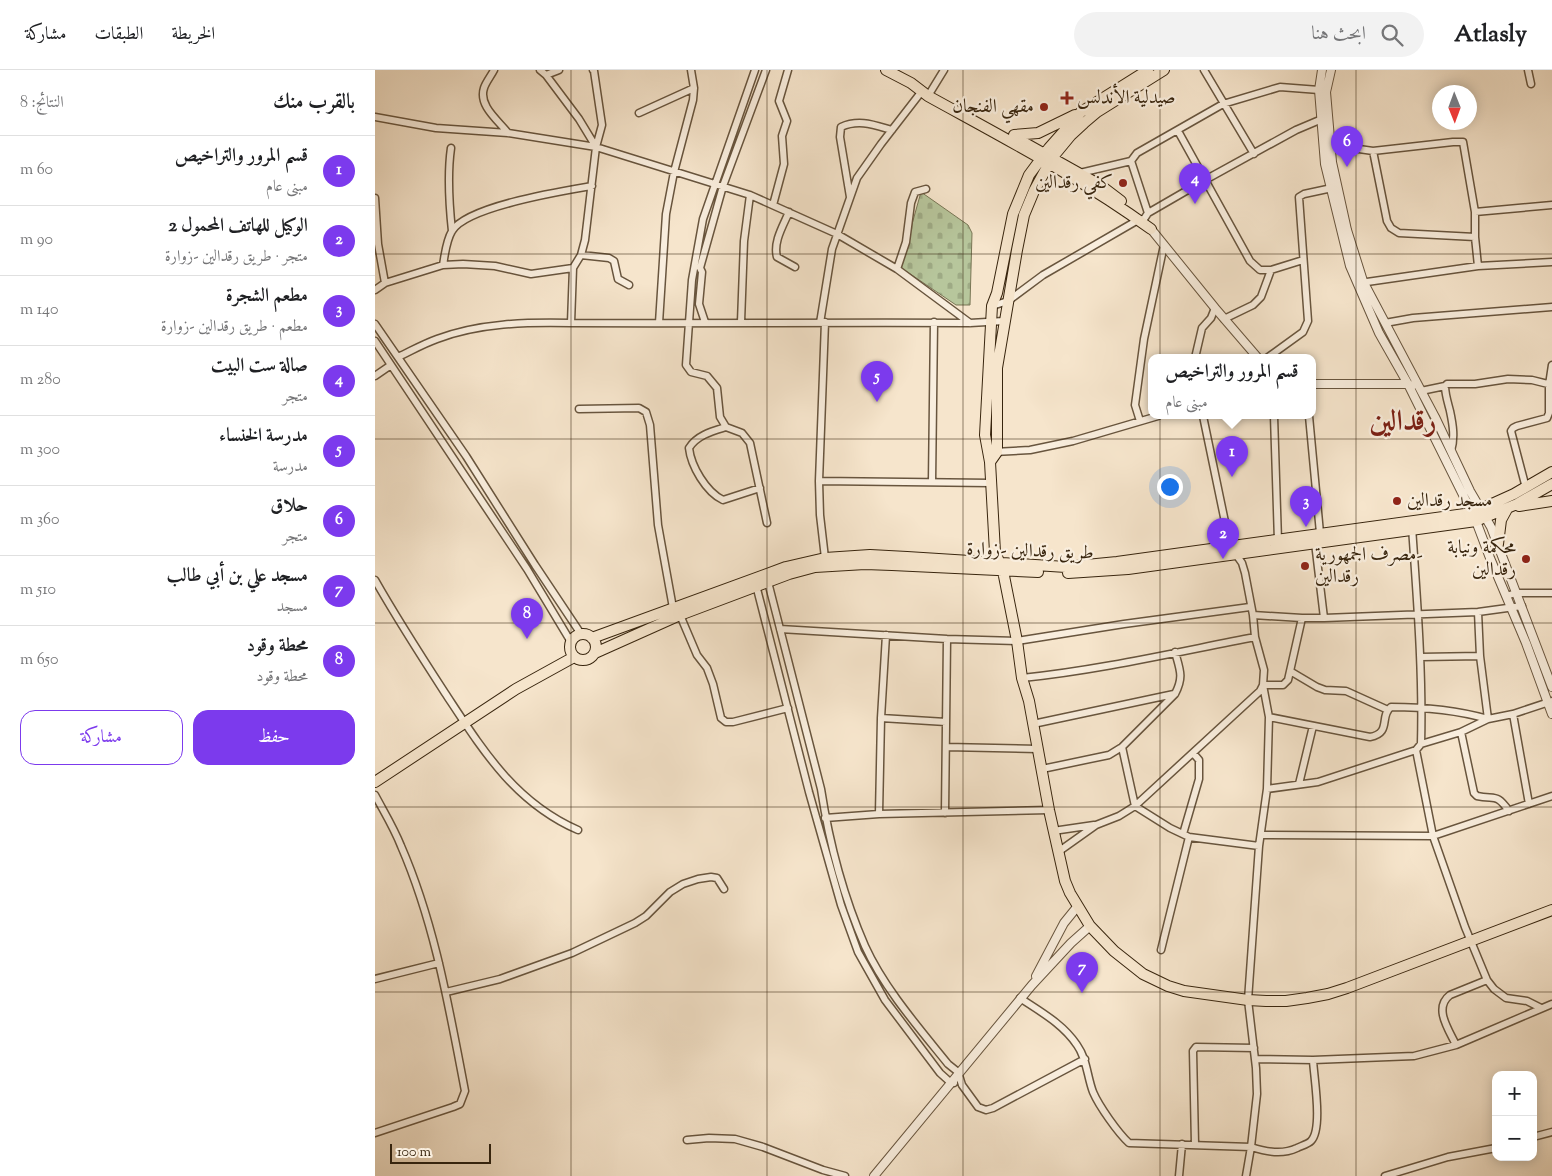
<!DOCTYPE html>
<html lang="ar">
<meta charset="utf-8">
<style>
body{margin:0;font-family:"Sorts Mill Goudy",Amiri,serif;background:#f2f2f2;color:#202124;direction:rtl}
.controls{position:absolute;right:15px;bottom:15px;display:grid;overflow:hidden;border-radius:10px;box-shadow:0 2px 12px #0003}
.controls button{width:45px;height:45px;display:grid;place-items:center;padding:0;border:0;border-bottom:1px solid #e0e0e0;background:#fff;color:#202124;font:25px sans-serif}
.compass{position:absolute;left:1057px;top:15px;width:45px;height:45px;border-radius:50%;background:#fff;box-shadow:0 2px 12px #0003;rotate:179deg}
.scale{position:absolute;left:15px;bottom:12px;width:101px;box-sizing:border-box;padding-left:5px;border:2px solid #38250e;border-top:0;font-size:14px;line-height:18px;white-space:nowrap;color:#38250e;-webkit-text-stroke:4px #f9eede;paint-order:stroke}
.you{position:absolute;left:794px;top:416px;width:18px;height:18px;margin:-12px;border:4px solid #fff;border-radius:50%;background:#1a73e8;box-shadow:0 0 0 8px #1a73e833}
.badge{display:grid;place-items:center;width:32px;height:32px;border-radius:50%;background:#7c3aed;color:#fff;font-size:16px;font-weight:700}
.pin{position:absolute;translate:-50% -41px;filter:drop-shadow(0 1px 2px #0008)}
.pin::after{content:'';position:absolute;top:26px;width:18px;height:15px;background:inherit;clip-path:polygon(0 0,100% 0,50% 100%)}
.popup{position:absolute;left:773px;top:284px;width:168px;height:65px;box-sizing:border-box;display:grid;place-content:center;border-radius:10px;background:#fff;filter:drop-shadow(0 1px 4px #0005);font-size:16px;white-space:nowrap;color:#757577}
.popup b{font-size:19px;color:#202124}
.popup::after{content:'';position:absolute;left:50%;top:100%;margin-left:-10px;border:10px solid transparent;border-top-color:#fff}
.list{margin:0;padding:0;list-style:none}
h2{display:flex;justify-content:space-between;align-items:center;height:65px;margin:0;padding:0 20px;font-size:21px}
h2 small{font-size:16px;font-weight:400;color:#757577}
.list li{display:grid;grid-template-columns:32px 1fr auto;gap:15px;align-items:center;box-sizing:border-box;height:70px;padding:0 20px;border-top:1px solid #e0e0e0}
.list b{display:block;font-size:19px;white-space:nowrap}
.list p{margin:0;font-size:16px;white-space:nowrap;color:#757577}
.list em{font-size:16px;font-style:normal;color:#757577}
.actions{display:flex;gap:10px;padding:15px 20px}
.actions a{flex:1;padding:11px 0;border:1px solid #7c3aed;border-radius:15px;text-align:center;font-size:18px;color:#7c3aed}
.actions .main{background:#7c3aed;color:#fff}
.icon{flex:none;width:28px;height:28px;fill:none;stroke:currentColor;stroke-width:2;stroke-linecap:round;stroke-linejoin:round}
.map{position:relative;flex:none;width:1177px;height:1106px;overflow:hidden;direction:ltr}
header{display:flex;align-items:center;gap:30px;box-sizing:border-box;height:70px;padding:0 25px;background:#fff;border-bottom:1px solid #e0e0e0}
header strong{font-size:24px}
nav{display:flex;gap:28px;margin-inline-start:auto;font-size:18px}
.search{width:350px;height:45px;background:#f2f2f2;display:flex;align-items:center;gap:12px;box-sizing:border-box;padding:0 18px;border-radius:28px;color:#757577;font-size:19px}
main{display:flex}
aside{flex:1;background:#fff}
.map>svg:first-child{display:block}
</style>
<header>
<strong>Atlasly</strong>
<div class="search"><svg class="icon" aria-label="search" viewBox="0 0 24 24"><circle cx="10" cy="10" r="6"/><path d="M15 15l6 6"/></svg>ابحث هنا</div>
<nav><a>الخريطة</a><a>الطبقات</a><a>مشاركة</a></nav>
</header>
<main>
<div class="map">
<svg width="1177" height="1106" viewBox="0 0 1177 1106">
<defs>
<pattern id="cemetery-stones" width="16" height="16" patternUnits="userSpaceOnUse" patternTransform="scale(1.25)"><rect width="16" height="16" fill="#b7c69c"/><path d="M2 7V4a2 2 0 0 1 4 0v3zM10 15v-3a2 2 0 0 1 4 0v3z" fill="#9eaa85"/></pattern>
</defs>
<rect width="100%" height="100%" fill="#f6e5cc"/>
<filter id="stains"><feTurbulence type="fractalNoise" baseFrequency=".004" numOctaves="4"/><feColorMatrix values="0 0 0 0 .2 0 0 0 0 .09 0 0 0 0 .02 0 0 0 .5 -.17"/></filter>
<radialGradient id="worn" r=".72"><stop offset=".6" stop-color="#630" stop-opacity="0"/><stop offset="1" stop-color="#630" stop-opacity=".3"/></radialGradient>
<!-- cemetery -->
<path fill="url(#cemetery-stones)" stroke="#787655" d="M 546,122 L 593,155 L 597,163 L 595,235 L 581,235 L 525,197 Z"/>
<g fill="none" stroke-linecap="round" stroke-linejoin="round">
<!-- minor casing -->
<g stroke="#68553e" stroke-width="9">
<path id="minor" d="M 119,0 C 116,6 111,12 109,18 C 103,36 124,51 133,63
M 165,0 L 171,5 L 204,49 L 221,77 L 210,170 L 206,185 L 198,198 L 196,253 C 329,254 462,252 595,253 L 629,251
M 218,0 L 219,1 L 227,55 L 221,77
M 380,0 L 328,149 L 317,210 L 311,295 L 316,302 L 332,306 L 342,318 L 345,347 L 351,357 L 367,363 L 375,373 L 392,453
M 829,0 L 879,84
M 1153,0 L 1156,14
M 171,5 L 184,0
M 553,26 L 569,0
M 264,43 L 319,18
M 0,47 L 61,58 L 133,63 L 221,77 L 375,125 L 462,164 L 522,199 L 595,253
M 803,61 L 875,191 L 885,200 L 896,200 L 928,190
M 956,75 L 998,81 L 1078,72 L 1088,72 L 1100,142 L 1100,167 L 1103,196
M 76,78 C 72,106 74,133 77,161
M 998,81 L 1012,151 L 1016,158 L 1024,163 L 1100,167
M 756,91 L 773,143
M 705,103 L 756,91 L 762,83 L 848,34 L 905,17 L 944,20
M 475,127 L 465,67 L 466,57 C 484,49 499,55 517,60
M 0,128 L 3,174 L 10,213
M 398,135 L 409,94 L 407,66 L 412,51 L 404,31 L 413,0
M 414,142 C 408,156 398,172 402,187 L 420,197
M 1100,142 L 1177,135
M 206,185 L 234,188 L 239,191 L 243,209 L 254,215
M 68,195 C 70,184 71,171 77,161 C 92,136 188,121 217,116
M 522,199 L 531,172 L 536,133 L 540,122 L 551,119
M 985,213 L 1103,196 L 1177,192
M 0,220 L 10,213 L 68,195 L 88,194 L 120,196 L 156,204 L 198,198
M 617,236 L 633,231 L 668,205 L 763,150 L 769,149 L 773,143 L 830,110 L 921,60 L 947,49
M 849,249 L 878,235 L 886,227 L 896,200
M 330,252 L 324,234 L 327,202 L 325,198 L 348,116 L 391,0
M 366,252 L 369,171 L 375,125
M 450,252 L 444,411 L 616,413
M 284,253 L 291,144 L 299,102 L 318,30 L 319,18 L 316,0
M 445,253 L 457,179 L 482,108 L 506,74 L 547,21
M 1010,253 L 1038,248 L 1177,237
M 0,254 L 91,386 L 160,495 L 206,564
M 0,271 L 152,499 L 196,572
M 23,287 C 36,281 48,274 62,269 C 104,253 152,252 196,253
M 820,288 L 827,258 L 836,248 L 840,238
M 892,288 L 928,262 L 933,251 L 924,127 L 929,124 L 957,118
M 0,306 L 16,295
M 1046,321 L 1070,316
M 204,339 L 264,338 L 271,342 L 275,355 L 283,455 L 298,538
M 899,346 L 903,471
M 934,346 L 945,463
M 765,351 L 760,335 L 769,269 L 789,175
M 351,357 C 338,361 322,365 314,378 C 316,396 331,422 348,430 L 385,418
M 1076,381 C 1080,368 1078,355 1075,341 C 1073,333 1070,324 1070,316 L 1072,314 L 1100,314 L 1133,309 L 1157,310 L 1177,315
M 619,382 L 655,380 L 698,371 L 783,346
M 444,411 L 445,445 L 450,488
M 557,412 L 559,252
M 1151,418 L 1136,361 L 1138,358 L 1142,356 L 1172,348 L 1174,343 L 1174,315 L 1177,295
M 1037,457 C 1042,530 1048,602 1046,674
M 940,473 L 949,548 L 1103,542 L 1147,536
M 392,508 L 446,719 C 454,771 469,828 490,876 C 509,918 544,958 573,994 L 583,1002 L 587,1015 L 603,1037 L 611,1040 L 618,1038 L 710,989
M 0,510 C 22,549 46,586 70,623 C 107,679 139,732 203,760
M 381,515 L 434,722 L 466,835 L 483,882 L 510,930 L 565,1003 L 575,1012 L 579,1013
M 1131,526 L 1141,523 L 1177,523
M 305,545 L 322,585 L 332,598 L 338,614 L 346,648 L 351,652 L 358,652 L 413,638
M 878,545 L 927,548
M 405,559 L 572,569 L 642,571 L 749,554 L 875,537
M 1046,587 L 1105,586
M 915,601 L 942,617 L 950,620 L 971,621 L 1013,640
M 647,608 C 725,600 802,582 880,567
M 1138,644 L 1154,734
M 894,647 L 995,667 C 1017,663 1004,646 1016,637 C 1050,637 1081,640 1113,649 L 1105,586 L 1103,542
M 506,648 L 571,652
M 658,654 L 799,624
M 1086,662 L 1099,723 L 1102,726 C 1121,730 1121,723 1134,741
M 571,677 L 663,679
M 747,677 L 760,736 L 795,758 L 814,767 L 884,776
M 1041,680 L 1058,766 L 1090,857 L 1112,910 L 1119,919 L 1131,928 L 1152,931 L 1166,938
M 667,699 L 734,685 L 747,677 L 800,624 C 809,607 805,600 800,582
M 924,714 L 938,656
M 892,719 L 943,712 L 1041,680 L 1046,674 L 1086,662 L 1113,649 L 1138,644 L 1177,631
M 0,725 C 9,742 19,758 26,776 C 60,854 74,938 90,1021 L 85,1034 L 78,1037 L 0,1063
M 570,743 L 572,569
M 504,744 L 506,648 L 511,565
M 450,748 L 504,744 L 674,740
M 678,761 L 719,755
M 808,764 L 824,709 L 824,690 L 818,683
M 886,765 L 1058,766 L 1177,726
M 683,782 L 721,755 L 744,746 L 760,736 L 885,621 L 888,615 L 889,600 L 880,567 L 878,545 L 870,503 L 867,493 L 855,476 L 828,346
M 786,880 L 814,767
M 0,909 L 64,893
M 71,922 L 125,909 L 197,883 L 260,853 L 271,846 L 295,822 L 308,814 L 323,809 L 336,807 L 342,808 L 349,819
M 645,928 C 666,942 688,954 702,975 C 712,989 712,1006 718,1022 C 724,1036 743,1063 754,1073 L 876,1077 C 892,1082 907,1085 922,1078 C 926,1076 933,1074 936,1071 C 948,1059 939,1008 938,990
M 1081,975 C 1074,960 1058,938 1075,925 L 1112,910
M 880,989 L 938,990 L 1039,986 L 1081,975 L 1177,934
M 1158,1067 L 1177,1062
M 312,1070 L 334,1068 L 360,1069 L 388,1077 L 448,1100 L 470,1106
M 820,1074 L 818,981 L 821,977 L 879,978
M 804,1106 L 807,1074
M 871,1106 L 876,1077 L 882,1024 L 881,998 L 873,930 L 884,776 L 892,719 L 894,647 L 888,615 L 908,615 L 913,610 L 927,548 L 949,548
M 1010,1106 L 1073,1087 L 1121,1078"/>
</g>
<!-- tertiary casing -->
<g stroke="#68553e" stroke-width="10">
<path id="tertiary" d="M 947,0 L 944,20 L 950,94 L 975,196 L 1004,263 L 1033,314 L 1101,451 L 1115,488 L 1151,573 L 1177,644
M 956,0 L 951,22 L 957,92 L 972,160 L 988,211 L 1060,347 L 1095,421 L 1116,457 L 1177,617
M 776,159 L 840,238 L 883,288
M 937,314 L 1033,314 L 1037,316
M 661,906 L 689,853 L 702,837
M 499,1106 L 657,915 L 696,873 L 715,856"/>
</g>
<!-- primary casing -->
<g stroke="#38250e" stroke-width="12">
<path id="primary" d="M 511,0 L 536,13 L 553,26 C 629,68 706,108 776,159
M 773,0 L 706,42 L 674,78 L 654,105 L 638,144 L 622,223 L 617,236 L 610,365 L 615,392 L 620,482 L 628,501 L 642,571 L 647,608 L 654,631 L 674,740 L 690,811 L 695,823 L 715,856 L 739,881 L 768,904 L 793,916 L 809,921 L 873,930 L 891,931 L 911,931 L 932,928 L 953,924 L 972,918 L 1177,840
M 639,65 L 663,63 L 700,45
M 641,68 L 725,115 L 746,131
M 615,392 L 622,382 L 622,298 L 642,180 L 649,145 L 659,121 L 677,88 L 696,65 L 709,53 L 722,42 L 789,0
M 1144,436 L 1177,431
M 1123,474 L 1126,450 L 1132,439
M 693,503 L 753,499 L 1101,451 L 1142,434 L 1177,414
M195 577a13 13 0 1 1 26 0a13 13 0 1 1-26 0Z
M 217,568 L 411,497 L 450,488 L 495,485 L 532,487 L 691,497 L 742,492 L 1097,443 L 1139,424 L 1177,402
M 220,583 L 305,545 L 414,504 L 440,497 L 490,494 L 517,495 L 663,502
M 0,712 L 141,619 L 199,587"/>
</g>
<!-- minor -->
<use href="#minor" stroke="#f9eede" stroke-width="6"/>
<!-- tertiary -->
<use href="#tertiary" stroke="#f9eede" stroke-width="8"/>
<!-- primary -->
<use href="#primary" stroke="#f6e5cc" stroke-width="10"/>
</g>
<!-- grid -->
<path fill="none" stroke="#38250e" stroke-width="1" stroke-opacity="0.55" d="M 196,0 L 196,1106M 392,0 L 392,1106M 588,0 L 588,1106M 785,0 L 785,1106M 981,0 L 981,1106M 0,184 L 1177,184M 0,369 L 1177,369M 0,553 L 1177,553M 0,737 L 1177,737M 0,922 L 1177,922"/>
<!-- markers -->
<g fill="#8f2418" stroke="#f9eede" stroke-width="2">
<path d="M689.5 20.5h5v5h5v5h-5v5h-5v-5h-5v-5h5z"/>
<circle cx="669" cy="37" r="5"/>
<circle cx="748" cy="113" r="5"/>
<circle cx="1022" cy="431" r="5"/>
<circle cx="1151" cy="489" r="5"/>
<circle cx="930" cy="496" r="5"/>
</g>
<g text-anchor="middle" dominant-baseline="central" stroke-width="4.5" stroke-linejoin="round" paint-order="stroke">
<!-- poi labels -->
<g font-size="19" fill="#38250e" stroke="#f9eede" text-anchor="start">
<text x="702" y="28">صيدلية الأندلس</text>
<text x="659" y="37" text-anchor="end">مقهي الفنجان</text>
<text x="738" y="113" text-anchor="end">كفي رقدالين</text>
<text x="1032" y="431">مسجد رقدالين</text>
<text x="1141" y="478" text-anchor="end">محكمة ونيابة<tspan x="1141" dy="22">رقدالين</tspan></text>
<text x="940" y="485">مصرف الجمهورية-<tspan x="940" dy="22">رقدالين</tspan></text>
</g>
<!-- street labels -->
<g font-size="19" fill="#38250e" stroke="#f9eede">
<text transform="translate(655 482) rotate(2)">طريق رقدالين -زوارة</text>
</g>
<!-- town labels -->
<g font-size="29" font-weight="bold" fill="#7a1f14" stroke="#f9eede">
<text x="1028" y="353">رقدالين</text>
</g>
</g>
<rect width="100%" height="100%" filter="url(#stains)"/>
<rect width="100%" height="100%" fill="url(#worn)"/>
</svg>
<div class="controls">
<button>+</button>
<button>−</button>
</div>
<svg class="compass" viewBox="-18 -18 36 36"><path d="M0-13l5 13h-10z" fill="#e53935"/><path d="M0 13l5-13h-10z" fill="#757577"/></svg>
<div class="scale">100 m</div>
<div class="you"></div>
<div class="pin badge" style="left:857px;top:407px">1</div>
<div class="popup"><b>قسم المرور والتراخيص</b>مبنى عام</div>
<div class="pin badge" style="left:848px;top:489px">2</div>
<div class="pin badge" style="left:931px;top:457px">3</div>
<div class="pin badge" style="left:820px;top:134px">4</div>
<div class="pin badge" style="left:502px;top:332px">5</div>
<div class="pin badge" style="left:972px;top:97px">6</div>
<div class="pin badge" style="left:707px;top:923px">7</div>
<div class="pin badge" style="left:152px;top:569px">8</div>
</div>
<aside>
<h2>بالقرب منك<small>النتائج: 8</small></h2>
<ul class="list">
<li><span class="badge">1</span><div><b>قسم المرور والتراخيص</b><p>مبنى عام</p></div><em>60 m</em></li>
<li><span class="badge">2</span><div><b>الوكيل للهاتف المحمول 2</b><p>متجر · طريق رقدالين -زوارة</p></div><em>90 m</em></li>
<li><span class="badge">3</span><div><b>مطعم الشجرة</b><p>مطعم · طريق رقدالين -زوارة</p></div><em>140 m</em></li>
<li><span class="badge">4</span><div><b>صالة ست البيت</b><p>متجر</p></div><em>280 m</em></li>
<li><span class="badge">5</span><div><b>مدرسة الخنساء</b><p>مدرسة</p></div><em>300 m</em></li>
<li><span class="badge">6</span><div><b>حلاق</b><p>متجر</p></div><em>360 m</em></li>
<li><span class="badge">7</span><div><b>مسجد علي بن أبي طالب</b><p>مسجد</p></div><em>510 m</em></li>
<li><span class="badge">8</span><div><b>محطة وقود</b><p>محطة وقود</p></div><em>650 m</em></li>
</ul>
<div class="actions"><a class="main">حفظ</a><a>مشاركة</a></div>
</aside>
</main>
